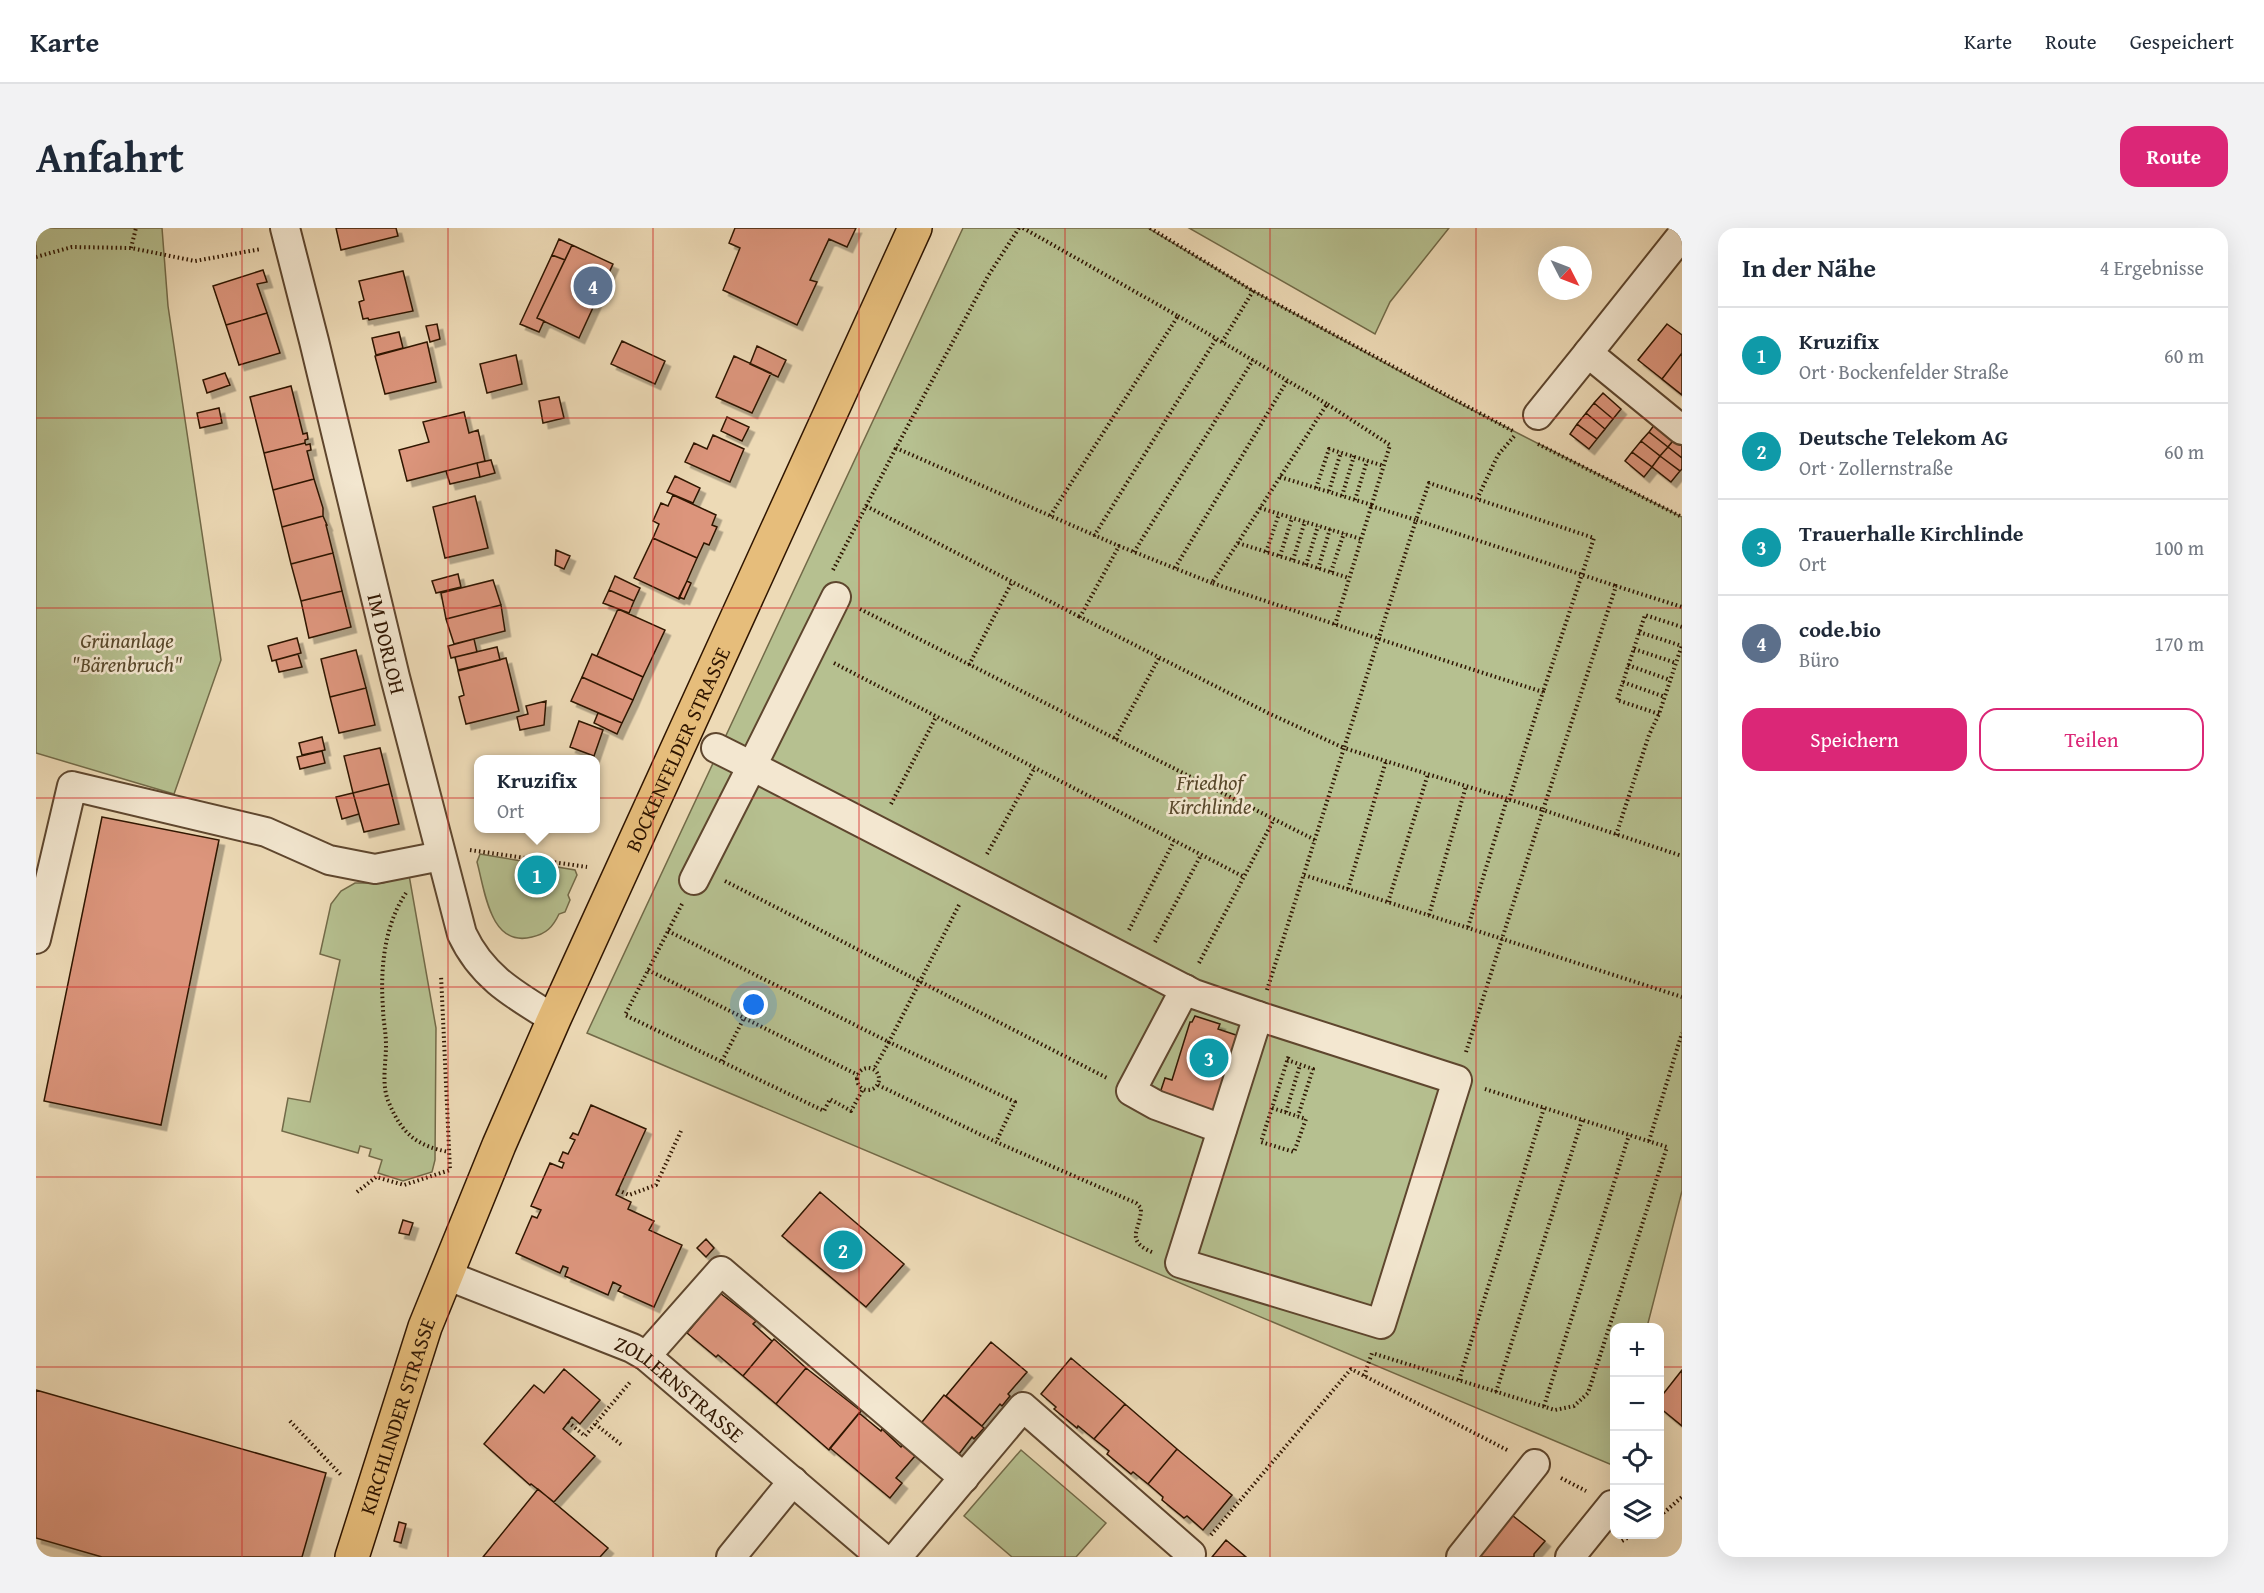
<!DOCTYPE html>
<html lang="de">
<meta charset="utf-8">
<style>
body{margin:0;font-family:"Gentium Book Plus",serif;background:#f2f2f3;color:#1f2937}
.controls{position:absolute;right:18px;bottom:18px;display:grid;overflow:hidden;border-radius:12px;box-shadow:0 6px 24px #0002}
.controls button{width:54px;height:54px;display:grid;place-items:center;padding:0;border:0;border-bottom:2px solid #e0e1e3;background:#fff;color:#1f2937;font:30px sans-serif}
.compass{position:absolute;left:1502px;top:18px;width:54px;height:54px;border-radius:50%;background:#fff;box-shadow:0 6px 24px #0002;rotate:132deg}
.you{position:absolute;left:718px;top:777px;width:21px;height:21px;margin:-15px;border:4px solid #fff;border-radius:50%;background:#1a73e8;box-shadow:0 0 0 9px #1a73e833}
.badge{display:grid;place-items:center;width:39px;height:39px;border-radius:50%;background:#db2777;color:#fff;font-size:20px;font-weight:700}
.pin{position:absolute;translate:-50% -50%;border:3px solid #fff;box-shadow:0 2px 6px #0006}
.popup{position:absolute;left:438px;top:527px;width:126px;height:78px;box-sizing:border-box;display:grid;place-content:center;border-radius:12px;background:#fff;filter:drop-shadow(0 2px 4px #0005);font-size:20px;white-space:nowrap;color:#747a83}
.popup b{font-size:22px;color:#1f2937}
.popup::after{content:'';position:absolute;left:50%;top:100%;margin-left:-12px;border:12px solid transparent;border-top-color:#fff}
.list{margin:0;padding:0;list-style:none}
h2{display:flex;justify-content:space-between;align-items:center;height:78px;margin:0;padding:0 24px;font-size:26px}
h2 small{font-size:20px;font-weight:400;color:#747a83}
.list li{display:grid;grid-template-columns:39px 1fr auto;gap:18px;align-items:center;box-sizing:border-box;height:96px;padding:0 24px;border-top:2px solid #e0e1e3}
.list b{display:block;font-size:22px;white-space:nowrap}
.list p{margin:0;font-size:20px;white-space:nowrap;color:#747a83}
.list em{font-size:20px;font-style:normal;color:#747a83}
.actions{display:flex;gap:12px;padding:18px 24px}
.actions a{flex:1;padding:14px 0;border:2px solid #db2777;border-radius:18px;text-align:center;font-size:21px;color:#db2777}
.actions .main{background:#db2777;color:#fff}
.icon{flex:none;width:33px;height:33px;fill:none;stroke:currentColor;stroke-width:2;stroke-linecap:round;stroke-linejoin:round}
.map{position:relative;flex:none;width:1646px;height:1329px;overflow:hidden;border-radius:18px}
header{display:flex;align-items:center;gap:36px;box-sizing:border-box;height:84px;padding:0 30px;background:#fff;border-bottom:2px solid #e0e1e3}
header strong{font-size:28px}
nav{display:flex;gap:33px;margin-inline-start:auto;font-size:21px}
.intro{display:flex;align-items:center;justify-content:space-between;box-sizing:border-box;height:144px;padding:0 36px}
h1{margin:0;font-size:42px}
.button{padding:15px 27px;border-radius:18px;background:#db2777;color:#fff;font-size:21px;font-weight:700}
main{display:flex;gap:36px;padding:0 36px}
aside{flex:1;background:#fff;border-radius:18px;box-shadow:0 6px 24px #0002}
.map>svg:first-child{display:block}
</style>
<header>
<strong>Karte</strong>
<nav><a>Karte</a><a>Route</a><a>Gespeichert</a></nav>
</header>
<div class="intro"><h1>Anfahrt</h1><a class="button">Route</a></div>
<main>
<div class="map">
<svg width="1646" height="1329" viewBox="0 0 1646 1329">
<defs>
<filter id="shadow"><feDropShadow dx="5.5" dy="5.5" stdDeviation="0" flood-color="#0004"/></filter>
</defs>
<rect width="100%" height="100%" fill="#eddab6"/>
<filter id="stains"><feTurbulence type="fractalNoise" baseFrequency=".00333" numOctaves="4"/><feColorMatrix values="0 0 0 0 .2 0 0 0 0 .09 0 0 0 0 .02 0 0 0 .5 -.17"/></filter>
<radialGradient id="worn" r=".72"><stop offset=".6" stop-color="#630" stop-opacity="0"/><stop offset="1" stop-color="#630" stop-opacity=".3"/></radialGradient>
<!-- green -->
<path fill="#b6c090" stroke="#726a48" stroke-width="1.5" d="M 0,0 L 126,0 L 132,78 L 185,432 L 138,566 L 0,525 Z
M 927,0 L 1112,0 L 1217,63 L 1415,171 L 1646,289 L 1646,963 L 1611,1099 L 1578,1100 L 1578,1227 L 1576,1237 L 551,805 Z
M 1153,0 L 1413,0 L 1354,74 L 1339,106 Z
M 444,626 L 539,642 L 541,647 L 532,667 L 534,672 L 529,684 L 523,686 C 517,699 510,706 496,709 C 454,720 449,663 441,634 Z
M 373,647 L 400,800 L 399,932 L 396,944 L 367,953 L 342,945 L 346,932 L 333,928 L 335,921 L 324,918 L 322,925 L 246,903 L 252,870 L 274,874 L 304,732 L 284,726 L 295,676 L 305,663 L 319,655 L 347,655 Z
M 985,1222 L 1070,1295 L 1040,1329 L 976,1329 L 928,1288 Z"/>
<!-- building -->
<path fill="#dc957b" stroke="#2f1500" stroke-width="1.5" filter="url(#shadow)" d="M 300,0 L 360,0 L 362,8 L 305,22 Z
M 699,0 L 820,0 L 811,19 L 793,11 L 774,52 L 781,54 L 761,97 L 687,62 L 704,20 L 693,15 Z
M 523,11 L 536,17 L 529,32 L 516,27 Z
M 536,17 L 577,36 L 543,110 L 501,90 Z
M 516,27 L 529,32 L 501,90 L 508,93 L 503,104 L 484,96 Z
M 227,42 L 231,54 L 221,56 L 231,85 L 190,97 L 177,58 Z
M 367,43 L 377,83 L 333,92 L 332,90 L 327,91 L 323,74 L 328,72 L 323,53 Z
M 231,85 L 244,125 L 203,137 L 190,97 Z
M 401,96 L 404,111 L 394,114 L 390,98 Z
M 1631,96 L 1646,107 L 1646,125 L 1626,151 L 1602,132 Z
M 363,104 L 367,120 L 340,127 L 336,110 Z
M 586,113 L 629,133 L 619,156 L 575,136 Z
M 391,114 L 400,154 L 349,166 L 339,128 Z
M 721,118 L 750,132 L 742,149 L 714,136 Z
M 1646,125 L 1646,167 L 1626,151 Z
M 480,127 L 486,156 L 451,165 L 444,136 Z
M 698,128 L 735,145 L 716,185 L 680,169 Z
M 189,145 L 194,157 L 171,165 L 167,152 Z
M 255,158 L 267,206 L 271,205 L 272,211 L 269,212 L 269,215 L 228,225 L 214,169 Z
M 1567,165 L 1585,181 L 1577,191 L 1558,175 Z
M 523,169 L 528,190 L 507,195 L 503,173 Z
M 1558,175 L 1577,191 L 1569,201 L 1550,185 Z
M 183,180 L 186,195 L 164,200 L 161,185 Z
M 428,184 L 433,205 L 442,202 L 449,233 L 371,253 L 363,222 L 393,214 L 387,194 Z
M 1550,185 L 1569,201 L 1561,211 L 1541,196 Z
M 691,189 L 713,199 L 706,213 L 685,203 Z
M 1621,193 L 1640,209 L 1632,219 L 1613,204 Z
M 1541,196 L 1561,211 L 1553,221 L 1534,206 Z
M 1613,204 L 1632,219 L 1624,228 L 1605,213 Z
M 677,207 L 708,221 L 694,254 L 649,234 L 658,215 L 671,221 Z
M 1640,209 L 1646,213 L 1646,230 L 1632,219 Z
M 1605,213 L 1624,228 L 1616,239 L 1596,224 Z
M 269,215 L 270,217 L 274,216 L 275,222 L 271,223 L 278,251 L 237,262 L 228,225 Z
M 1632,219 L 1646,230 L 1646,241 L 1644,243 L 1624,228 Z
M 1596,224 L 1616,239 L 1608,249 L 1589,233 Z
M 1624,228 L 1644,243 L 1635,254 L 1616,239 Z
M 455,232 L 459,245 L 444,249 L 441,235 Z
M 441,235 L 444,249 L 414,256 L 410,243 Z
M 639,248 L 664,260 L 657,275 L 631,264 Z
M 278,251 L 287,280 L 287,288 L 246,299 L 237,262 Z
M 637,267 L 680,287 L 676,297 L 681,299 L 673,317 L 668,315 L 661,330 L 617,310 L 623,296 L 617,293 L 625,275 L 632,278 Z
M 439,268 L 452,320 L 409,330 L 397,279 Z
M 287,288 L 291,297 L 290,297 L 297,325 L 255,336 L 246,299 Z
M 617,310 L 661,330 L 643,371 L 598,350 Z
M 520,322 L 534,328 L 528,341 L 519,337 Z
M 297,325 L 306,363 L 265,373 L 255,336 Z
M 422,346 L 425,359 L 400,365 L 396,353 Z
M 579,348 L 604,360 L 598,373 L 573,362 Z
M 457,352 L 465,377 L 410,391 L 405,365 Z
M 651,353 L 655,355 L 648,371 L 643,369 Z
M 573,362 L 598,373 L 593,385 L 567,375 Z
M 306,363 L 315,399 L 273,410 L 265,373 Z
M 465,377 L 469,403 L 418,416 L 410,391 Z
M 582,381 L 629,402 L 607,449 L 561,428 Z
M 261,410 L 265,425 L 236,433 L 232,418 Z
M 438,411 L 441,424 L 415,430 L 412,418 Z
M 461,419 L 464,432 L 422,442 L 419,429 Z
M 320,422 L 330,460 L 294,469 L 285,431 Z
M 262,426 L 266,439 L 243,444 L 240,432 Z
M 556,426 L 607,449 L 597,472 L 546,449 Z
M 470,430 L 483,483 L 430,496 L 423,469 L 428,467 L 422,443 Z
M 546,449 L 597,472 L 586,495 L 535,473 Z
M 330,460 L 339,497 L 303,505 L 294,469 Z
M 510,473 L 508,497 L 484,502 L 481,489 L 492,486 L 490,478 Z
M 562,485 L 586,495 L 581,506 L 558,495 Z
M 543,493 L 567,502 L 558,528 L 534,519 Z
M 286,509 L 289,522 L 266,527 L 263,515 Z
M 344,520 L 353,556 L 317,565 L 308,528 Z
M 286,523 L 289,535 L 264,541 L 261,529 Z
M 353,556 L 363,596 L 328,604 L 317,565 Z
M 317,565 L 323,586 L 306,591 L 300,569 Z
M 66,589 L 183,612 L 125,897 L 8,873 Z
M 1159,788 L 1184,796 L 1182,801 L 1209,810 L 1185,887 L 1123,868 L 1129,850 L 1136,852 L 1154,794 L 1156,794 Z
M 555,877 L 610,901 L 580,967 L 595,974 L 592,981 L 618,993 L 613,1002 L 646,1017 L 618,1079 L 582,1063 L 585,1058 L 577,1054 L 572,1067 L 529,1048 L 532,1040 L 527,1038 L 524,1045 L 480,1025 L 496,988 L 501,990 L 505,982 L 495,978 L 514,935 L 526,940 L 528,935 L 523,933 L 527,924 L 532,926 L 539,912 L 534,910 L 537,905 L 542,907 Z
M 784,964 L 868,1036 L 830,1079 L 746,1008 Z
M 367,992 L 377,995 L 373,1007 L 363,1005 Z
M 670,1011 L 678,1020 L 670,1029 L 661,1020 Z
M 684,1065 L 720,1093 L 717,1096 L 736,1113 L 707,1148 L 682,1127 L 680,1129 L 651,1105 Z
M 738,1111 L 770,1140 L 740,1176 L 707,1148 Z
M 955,1114 L 991,1144 L 972,1166 L 974,1168 L 966,1178 L 964,1176 L 946,1198 L 910,1168 Z
M 1035,1130 L 1089,1176 L 1058,1211 L 1042,1198 L 1041,1200 L 1018,1181 L 1020,1179 L 1005,1166 Z
M 770,1140 L 825,1183 L 793,1222 L 740,1176 Z
M 528,1141 L 564,1172 L 544,1196 L 536,1189 L 527,1201 L 559,1228 L 518,1274 L 495,1256 L 494,1257 L 448,1216 L 498,1157 L 508,1165 Z
M 1646,1142 L 1646,1198 L 1624,1180 L 1624,1170 Z
M 0,1162 L 290,1245 L 266,1329 L 66,1329 L 0,1310 Z
M 908,1167 L 948,1200 L 938,1211 L 936,1209 L 920,1230 L 882,1199 Z
M 1089,1176 L 1141,1221 L 1112,1256 L 1097,1244 L 1095,1246 L 1071,1226 L 1073,1223 L 1058,1211 Z
M 823,1185 L 845,1203 L 846,1201 L 865,1219 L 866,1217 L 879,1228 L 860,1250 L 866,1255 L 854,1270 L 794,1220 Z
M 1141,1221 L 1196,1267 L 1167,1302 L 1151,1288 L 1148,1290 L 1126,1272 L 1127,1269 L 1112,1256 Z
M 502,1261 L 572,1320 L 564,1329 L 447,1329 Z
M 1472,1284 L 1509,1313 L 1498,1326 L 1498,1329 L 1437,1329 Z
M 363,1294 L 370,1296 L 365,1315 L 358,1313 Z
M 1190,1312 L 1210,1329 L 1176,1329 Z"/>
<g fill="none" stroke-linecap="round" stroke-linejoin="round">
<!-- minor casing -->
<g stroke="#5e462e" stroke-width="32">
<g id="minor">
<path id="s1" d="M 249,0 L 278,113 L 359,449 L 426,706 C 446,749 479,767 518,791"/>
<path d="M 1646,7 L 1552,125 L 1646,202"/>
<path d="M 1502,187 L 1552,125"/>
<path d="M 800,369 L 716,538 L 1158,766 L 1222,788"/>
<path d="M 658,652 L 716,538 L 680,520"/>
<path d="M 0,711 L 36,558 L 230,604 L 293,632 L 339,641 L 405,628"/>
<path d="M 1149,761 L 1095,863 L 1120,877 L 1186,901"/>
<path d="M 1222,788 L 1421,852 L 1345,1096 L 1144,1035 Z"/>
<path id="s2" d="M 410,1047 L 596,1120 L 610,1128 L 845,1329"/>
<path d="M 610,1128 L 685,1043 L 928,1250"/>
<path d="M 695,1329 L 757,1253"/>
<path d="M 861,1329 L 987,1179 L 1155,1326 L 1152,1329"/>
<path d="M 1425,1329 L 1499,1236"/>
<path d="M 1534,1329 L 1576,1277"/>
</g>
</g>
<!-- major casing -->
<g stroke="#2f1500" stroke-width="36">
<g id="major">
<path id="s3" d="M 316,1329 L 389,1099 L 463,917 L 518,791 L 879,0"/>
</g>
</g>
<!-- path -->
<path stroke="#2f1500" stroke-width="4" stroke-dasharray="1.5 3" stroke-linecap="butt" d="M 983,0 L 952,48 L 860,220 L 1083,318
M 987,0 L 1142,88 L 1014,288
M 1114,0 L 1217,63 L 1477,203
M 95,20 L 100,0
M 0,29 L 36,19 L 95,20 L 159,33 L 225,21
M 1142,88 L 1291,176
M 1186,114 L 1217,63
M 1502,216 L 1646,289
M 1244,249 L 1336,277
M 1280,260 L 1293,221 L 1348,238
M 1293,263 L 1305,224
M 1306,268 L 1318,228
M 1441,271 L 1462,227 L 1480,206
M 1319,272 L 1331,233
M 830,278 L 1044,389
M 1335,278 L 1380,292 L 1393,255 L 1558,310 L 1507,464
M 1224,280 L 1325,311
M 1058,308 L 1180,111
M 1202,315 L 1313,350
M 1098,324 L 1217,132
M 1230,324 L 1243,286
M 1244,328 L 1256,290
M 1257,332 L 1269,293
M 1270,337 L 1282,298
M 1139,340 L 1251,153
M 1282,341 L 1294,301
M 797,342 L 860,220
M 1295,344 L 1308,305
M 1176,355 L 1083,318 L 1044,389 L 1232,485 L 1308,520 L 1380,292 L 1580,358
M 824,381 L 1279,612
M 1299,397 L 1354,217 L 1291,176 L 1176,355 C 1286,392 1396,429 1507,464 L 1473,572
M 1603,404 L 1646,418
M 1598,421 L 1640,435
M 798,435 L 1208,649
M 933,437 L 976,354
M 1592,437 L 1634,452
M 1587,454 L 1629,469
M 1623,486 L 1581,472 L 1609,387 L 1646,399
M 1079,511 L 1123,430
M 855,576 L 900,489
M 1580,607 L 1613,507 L 1623,486 L 1646,417
M 434,622 L 551,639
M 951,626 L 998,541
M 1268,647 L 1646,769
M 689,653 L 1071,850
M 1312,661 L 1350,533
M 370,665 C 348,697 344,743 347,780 C 347,792 350,804 350,817 C 350,836 345,857 353,875 C 366,906 381,918 413,924
M 1352,674 L 1392,546
M 646,676 L 589,787 L 788,883 L 794,871 L 815,883 L 827,861
M 923,677 L 853,814 L 979,874 L 960,914
M 1393,687 L 1430,558
M 1432,699 L 1471,571
M 1093,702 L 1138,613
M 632,703 L 853,814 L 838,841
M 1119,714 L 1165,627
M 1163,735 L 1237,593
M 612,742 L 822,847
M 1231,762 L 1308,520 L 1507,582 L 1580,358 L 1646,379
M 1430,824 L 1507,582 L 1646,628
M 1251,832 L 1277,841 L 1262,888
M 686,833 L 708,790
M821 851a11 11 0 1 1 22 0a11 11 0 1 1-22 0Z
M 842,857 L 960,914 L 1100,975 L 1105,980 C 1105,1003 1087,1012 1118,1025
M 1236,880 L 1270,891 L 1258,924 L 1225,914 L 1253,827
M 1250,884 L 1264,837
M 1613,913 L 1646,805
M 582,962 L 593,967 L 620,957 L 645,903
M 321,964 L 340,949 L 368,957 L 414,942 L 405,747
M 1339,1126 L 1519,1182 L 1538,1178 L 1552,1165 L 1631,919 L 1449,861
M 1328,1148 L 1336,1125
M 1423,1152 L 1508,880
M 1460,1164 L 1546,892
M 1508,1178 L 1593,907
M 254,1193 L 306,1248
M 532,1194 L 549,1208 L 595,1153
M 559,1196 L 587,1218
M 1525,1250 L 1550,1263
M 1624,1288 L 1646,1269
M 1175,1307 L 1315,1141 L 1473,1223
M 1586,1313 L 1598,1306"/>
<!-- minor -->
<use href="#minor" stroke="#f3e7d0" stroke-width="28"/>
<!-- major -->
<use href="#major" stroke="#e6bd7b" stroke-width="33"/>
</g>
<!-- grid -->
<path fill="none" stroke="#d62828" stroke-width="1.5" stroke-opacity="0.55" d="M 206,0 L 206,1329M 412,0 L 412,1329M 617,0 L 617,1329M 823,0 L 823,1329M 1029,0 L 1029,1329M 1234,0 L 1234,1329M 1440,0 L 1440,1329M 0,190 L 1646,190M 0,380 L 1646,380M 0,570 L 1646,570M 0,759 L 1646,759M 0,949 L 1646,949M 0,1139 L 1578,1139M 1624,1139 L 1646,1139"/>
<g text-anchor="middle" dominant-baseline="central" stroke-width="5" stroke-linejoin="round" paint-order="stroke">
<!-- park labels -->
<g font-size="21" font-style="italic" fill="#58482b" stroke="#f3e7d0">
<text x="91" y="412">Grünanlage<tspan x="91" dy="24">"Bärenbruch"</tspan></text>
<text x="1174" y="554">Friedhof<tspan x="1174" dy="24">Kirchlinde</tspan></text>
</g>
<!-- street labels -->
<g font-size="21" fill="#2f1500" stroke="#f3e7d0">
<text stroke="none"><textPath href="#s1" startOffset="428">IM DORLOH</textPath></text>
<text stroke="none"><textPath href="#s3" startOffset="872">BOCKENFELDER STRASSE</textPath></text>
<text stroke="none"><textPath href="#s2" startOffset="262">ZOLLERNSTRASSE</textPath></text>
<text stroke="none"><textPath href="#s3" startOffset="148">KIRCHLINDER STRASSE</textPath></text>
</g>
</g>
<rect width="100%" height="100%" filter="url(#stains)"/>
<rect width="100%" height="100%" fill="url(#worn)"/>
</svg>
<div class="controls">
<button>+</button>
<button>−</button>
<button><svg class="icon" aria-label="locate" viewBox="0 0 24 24"><circle cx="12" cy="12" r="6"/><path d="M12 2v4M12 18v4M2 12h4M18 12h4"/></svg></button>
<button><svg class="icon" aria-label="layers" viewBox="0 0 24 24"><path d="M12 4l9 5-9 5-9-5zM3 14l9 5 9-5"/></svg></button>
</div>
<svg class="compass" viewBox="-18 -18 36 36"><path d="M0-13l5 13h-10z" fill="#e53935"/><path d="M0 13l5-13h-10z" fill="#747a83"/></svg>
<div class="you"></div>
<div class="pin badge" style="left:501px;top:647px;background:#0f9aa8">1</div>
<div class="popup"><b>Kruzifix</b>Ort</div>
<div class="pin badge" style="left:807px;top:1022px;background:#0f9aa8">2</div>
<div class="pin badge" style="left:1173px;top:830px;background:#0f9aa8">3</div>
<div class="pin badge" style="left:557px;top:58px;background:#5c6f8a">4</div>
</div>
<aside>
<h2>In der Nähe<small>4 Ergebnisse</small></h2>
<ul class="list">
<li><span class="badge" style="background:#0f9aa8">1</span><div><b>Kruzifix</b><p>Ort · Bockenfelder Straße</p></div><em>60 m</em></li>
<li><span class="badge" style="background:#0f9aa8">2</span><div><b>Deutsche Telekom AG</b><p>Ort · Zollernstraße</p></div><em>60 m</em></li>
<li><span class="badge" style="background:#0f9aa8">3</span><div><b>Trauerhalle Kirchlinde</b><p>Ort</p></div><em>100 m</em></li>
<li><span class="badge" style="background:#5c6f8a">4</span><div><b>code.bio</b><p>Büro</p></div><em>170 m</em></li>
</ul>
<div class="actions"><a class="main">Speichern</a><a>Teilen</a></div>
</aside>
</main>
